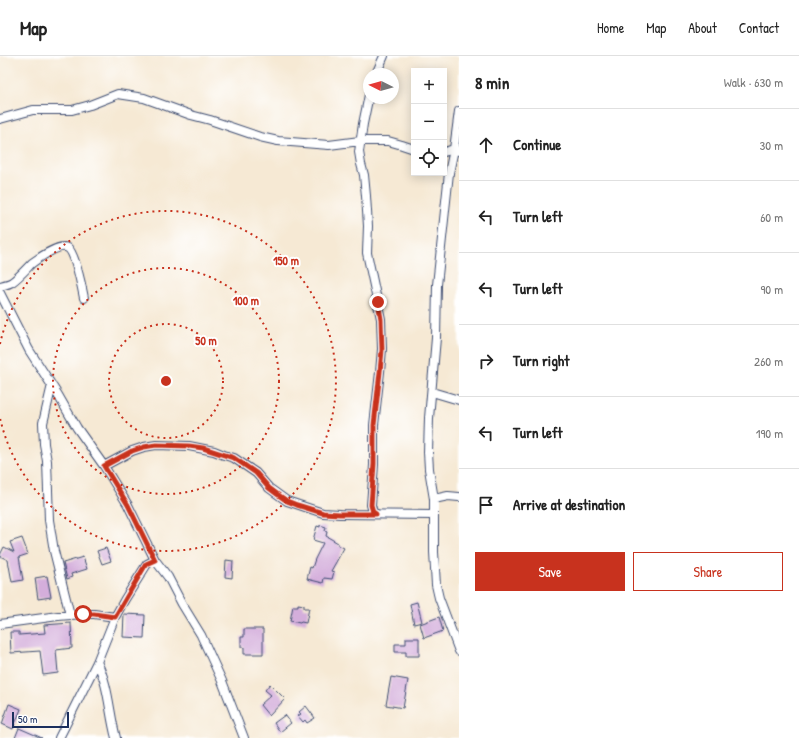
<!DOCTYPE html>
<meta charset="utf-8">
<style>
body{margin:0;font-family:"Patrick Hand",sans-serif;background:#f2f2f2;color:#222}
.controls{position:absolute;right:12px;top:12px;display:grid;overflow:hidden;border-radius:0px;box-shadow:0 2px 10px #0003}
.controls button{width:36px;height:36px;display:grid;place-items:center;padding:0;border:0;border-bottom:1px solid #e0e0e0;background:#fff;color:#222;font:20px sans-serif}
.compass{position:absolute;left:363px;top:12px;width:36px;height:36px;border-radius:50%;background:#fff;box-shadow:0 2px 10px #0003;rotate:275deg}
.scale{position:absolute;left:12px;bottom:10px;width:57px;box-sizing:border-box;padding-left:4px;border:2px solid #1b2f5e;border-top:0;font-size:11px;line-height:14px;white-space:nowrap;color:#1b2f5e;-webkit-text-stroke:3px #fff;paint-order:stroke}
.stop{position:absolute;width:12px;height:12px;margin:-9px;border:3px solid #c8321e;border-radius:50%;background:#fff}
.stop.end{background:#c8321e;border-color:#fff;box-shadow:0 1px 4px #0008}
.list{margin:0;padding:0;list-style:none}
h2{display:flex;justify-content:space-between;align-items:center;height:52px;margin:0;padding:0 16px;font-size:17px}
h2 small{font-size:13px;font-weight:400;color:#767676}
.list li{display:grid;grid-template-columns:26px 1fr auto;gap:12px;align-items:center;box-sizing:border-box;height:72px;padding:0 16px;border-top:1px solid #e0e0e0}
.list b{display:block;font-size:15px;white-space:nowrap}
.list em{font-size:13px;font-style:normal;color:#767676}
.actions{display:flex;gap:8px;padding:12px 16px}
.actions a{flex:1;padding:9px 0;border:1px solid #c8321e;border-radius:0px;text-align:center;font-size:14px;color:#c8321e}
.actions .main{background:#c8321e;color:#fff}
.icon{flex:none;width:22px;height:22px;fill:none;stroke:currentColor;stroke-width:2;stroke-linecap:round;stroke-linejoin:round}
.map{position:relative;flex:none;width:459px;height:682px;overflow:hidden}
header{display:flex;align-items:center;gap:24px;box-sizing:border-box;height:56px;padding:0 20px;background:#fff;border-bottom:1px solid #e0e0e0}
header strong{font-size:19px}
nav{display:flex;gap:22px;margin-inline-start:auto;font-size:14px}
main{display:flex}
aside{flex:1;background:#fff}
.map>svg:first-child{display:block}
</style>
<header>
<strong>Map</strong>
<nav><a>Home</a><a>Map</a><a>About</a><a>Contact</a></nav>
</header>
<main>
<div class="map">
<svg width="459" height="682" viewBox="0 0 459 682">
<rect width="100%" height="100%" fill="#fff"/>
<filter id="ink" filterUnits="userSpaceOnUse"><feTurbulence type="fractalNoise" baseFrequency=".025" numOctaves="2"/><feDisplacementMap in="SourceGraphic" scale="8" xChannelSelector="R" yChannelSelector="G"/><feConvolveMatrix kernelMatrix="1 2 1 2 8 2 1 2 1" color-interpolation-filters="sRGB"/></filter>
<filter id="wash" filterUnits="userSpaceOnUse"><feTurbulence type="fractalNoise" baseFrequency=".012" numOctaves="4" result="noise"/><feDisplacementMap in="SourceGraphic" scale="16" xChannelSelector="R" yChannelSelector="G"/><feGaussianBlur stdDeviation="0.9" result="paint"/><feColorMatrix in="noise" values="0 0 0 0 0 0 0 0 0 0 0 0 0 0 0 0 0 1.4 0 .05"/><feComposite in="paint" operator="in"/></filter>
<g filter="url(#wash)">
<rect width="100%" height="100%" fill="#f6e9d4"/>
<g id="blocks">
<!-- building -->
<path fill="#d4aedb" d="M 320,469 L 326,471 L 325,475 L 327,476 L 326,480 L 338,487 L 338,489 L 344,492 L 331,515 L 334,516 L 332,523 L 324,522 L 323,527 L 307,523 L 310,511 L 312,512 L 315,503 L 323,487 L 313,484 L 317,470 L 320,471 Z
M 22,482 L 28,498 L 19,501 L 23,524 L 12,526 L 8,504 L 0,500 L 0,499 L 4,491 L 14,496 L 10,486 Z
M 106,492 L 111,505 L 102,508 L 97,495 Z
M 83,501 L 87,513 L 71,518 L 72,521 L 67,523 L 63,507 Z
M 226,504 L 233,505 L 232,522 L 225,521 Z
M 47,520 L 51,541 L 38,543 L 35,522 Z
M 417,546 L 422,566 L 414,568 L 410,548 Z
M 298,548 L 304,549 L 304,552 L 309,552 L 306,567 L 301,566 L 300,567 L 290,565 L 293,550 L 298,550 Z
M 124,558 L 145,559 L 144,582 L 123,581 Z
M 439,561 L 443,575 L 424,582 L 420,568 Z
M 71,567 L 72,592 L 56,594 L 58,617 L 43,619 L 40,595 L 11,597 L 10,576 L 19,576 L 19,579 L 45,577 L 44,569 Z
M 244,573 L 263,573 L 263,598 L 244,598 L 244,591 L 241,591 L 241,581 L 244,581 Z
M 406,582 L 419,582 L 419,600 L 406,600 L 406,596 L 395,596 L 395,588 L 406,588 Z
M 391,621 L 408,624 L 403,652 L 386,649 Z
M 270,628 L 285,643 L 269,660 L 260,649 L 271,639 L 265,634 Z
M 9,648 L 21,653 L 13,673 L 2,668 Z
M 306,650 L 315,662 L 307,667 L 305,664 L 303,666 L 298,660 L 301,658 L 299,656 Z
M 285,659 L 291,667 L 280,676 L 274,667 Z
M 19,672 L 42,682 L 15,682 Z"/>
</g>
</g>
<g filter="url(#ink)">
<use href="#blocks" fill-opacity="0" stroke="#3c4b70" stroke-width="1"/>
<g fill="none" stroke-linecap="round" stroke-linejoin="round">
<!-- minor casing -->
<g stroke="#3c4b70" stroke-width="10">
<path id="minor" d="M 376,18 L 384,0
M 369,39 L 363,68 L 359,96 L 361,108 L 364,119 L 366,140 L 368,170 L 367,197 L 381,263 L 382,293 L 380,316 L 374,369 L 374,409 L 371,449 L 373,456 L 376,458
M 459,55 L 454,93 L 449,117 L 437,229 L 436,282 L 429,362 L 428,396 L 429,413 L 434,443 L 434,496 L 436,529 L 439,542 L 459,595
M 0,63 L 33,54 L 72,54 L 90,49 L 118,38 L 144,42 L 191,59 L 210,64 L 260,81 L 278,85 L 329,89 L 360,85 L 388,85 L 402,89 L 414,93
M 444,96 L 454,93 L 459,95
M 0,230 C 4,229 9,228 12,226 C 19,221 26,213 32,207 C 39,202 60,187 68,192 C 75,197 82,232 84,242
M 0,237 L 29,294 L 58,339 L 77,372 L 104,410 L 128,449 L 155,504 L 168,521 L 182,548 L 201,579 L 222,625 L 244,682
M 52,329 L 43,367 L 44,388 L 47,405 L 49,464 L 54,495 L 70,559
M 432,336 L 459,344
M 104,410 L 132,395 L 144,391 L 156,389 L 189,390 L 214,395 L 224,399 L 234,402 L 256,417 L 269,432 L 287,445 L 323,457 L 340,458 L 434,459
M 434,443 L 448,440 L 459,441
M 0,568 L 58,560 L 83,558 L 94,558 L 115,561
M 97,606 C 109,630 109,656 116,682
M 59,682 L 97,606 L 115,561 L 125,543 L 147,508 L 155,504"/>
</g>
<!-- minor -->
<use href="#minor" stroke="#fff" stroke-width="8"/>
</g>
</g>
<g fill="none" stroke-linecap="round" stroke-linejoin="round" filter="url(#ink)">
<!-- route -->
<path stroke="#c8321e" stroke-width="5" d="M 83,558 L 94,558 L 115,561 L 146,508 L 155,504 L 128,449 L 104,410 L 132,395 L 144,391 L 156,389 L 189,390 L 203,392 L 234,402 L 256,417 L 269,432 L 277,438 L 287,445 L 297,449 L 323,457 L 340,458 L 376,458 L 373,456 L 371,449 L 374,408 L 374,369 L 380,316 L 382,294 L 381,263 L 378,246"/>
</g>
<!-- distance rings -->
<g fill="none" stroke="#c8321e" stroke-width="2" stroke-dasharray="2 4">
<circle cx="166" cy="325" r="57"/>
<circle cx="166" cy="325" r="113"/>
<path d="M0 288A170 170 0 1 1 0 362"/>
</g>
<circle cx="166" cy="325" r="6" fill="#c8321e" stroke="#fff" stroke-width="2"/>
<g font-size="12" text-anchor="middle" font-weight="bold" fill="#c8321e" stroke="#fff" stroke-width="4" stroke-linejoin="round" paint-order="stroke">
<text x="286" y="209">150 m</text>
<text x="246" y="249">100 m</text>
<text x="206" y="289">50 m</text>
</g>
</svg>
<div class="controls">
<button>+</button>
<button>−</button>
<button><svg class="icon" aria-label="locate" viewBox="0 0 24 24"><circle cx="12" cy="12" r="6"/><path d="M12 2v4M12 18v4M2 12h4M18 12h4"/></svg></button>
</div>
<svg class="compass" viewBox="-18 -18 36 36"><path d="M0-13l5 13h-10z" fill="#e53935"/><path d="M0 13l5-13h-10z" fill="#767676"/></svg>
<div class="scale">50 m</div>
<div class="stop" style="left:83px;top:558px"></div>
<div class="stop end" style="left:378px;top:246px"></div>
</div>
<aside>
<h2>8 min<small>Walk · 630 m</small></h2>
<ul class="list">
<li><svg class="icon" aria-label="ahead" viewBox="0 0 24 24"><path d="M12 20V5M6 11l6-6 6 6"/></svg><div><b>Continue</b></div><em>30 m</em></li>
<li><svg class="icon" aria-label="left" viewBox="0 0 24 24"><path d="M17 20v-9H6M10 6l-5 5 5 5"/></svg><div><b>Turn left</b></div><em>60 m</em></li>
<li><svg class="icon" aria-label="left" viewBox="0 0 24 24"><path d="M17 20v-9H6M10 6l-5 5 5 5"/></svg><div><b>Turn left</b></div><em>90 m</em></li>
<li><svg class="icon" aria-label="right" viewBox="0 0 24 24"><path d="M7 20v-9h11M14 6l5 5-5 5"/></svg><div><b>Turn right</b></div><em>260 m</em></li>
<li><svg class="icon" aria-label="left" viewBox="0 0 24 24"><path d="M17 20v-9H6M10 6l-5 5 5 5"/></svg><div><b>Turn left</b></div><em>190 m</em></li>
<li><svg class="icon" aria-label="arrive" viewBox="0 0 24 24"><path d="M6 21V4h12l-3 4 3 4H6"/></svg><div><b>Arrive at destination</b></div></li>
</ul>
<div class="actions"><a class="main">Save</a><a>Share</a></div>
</aside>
</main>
